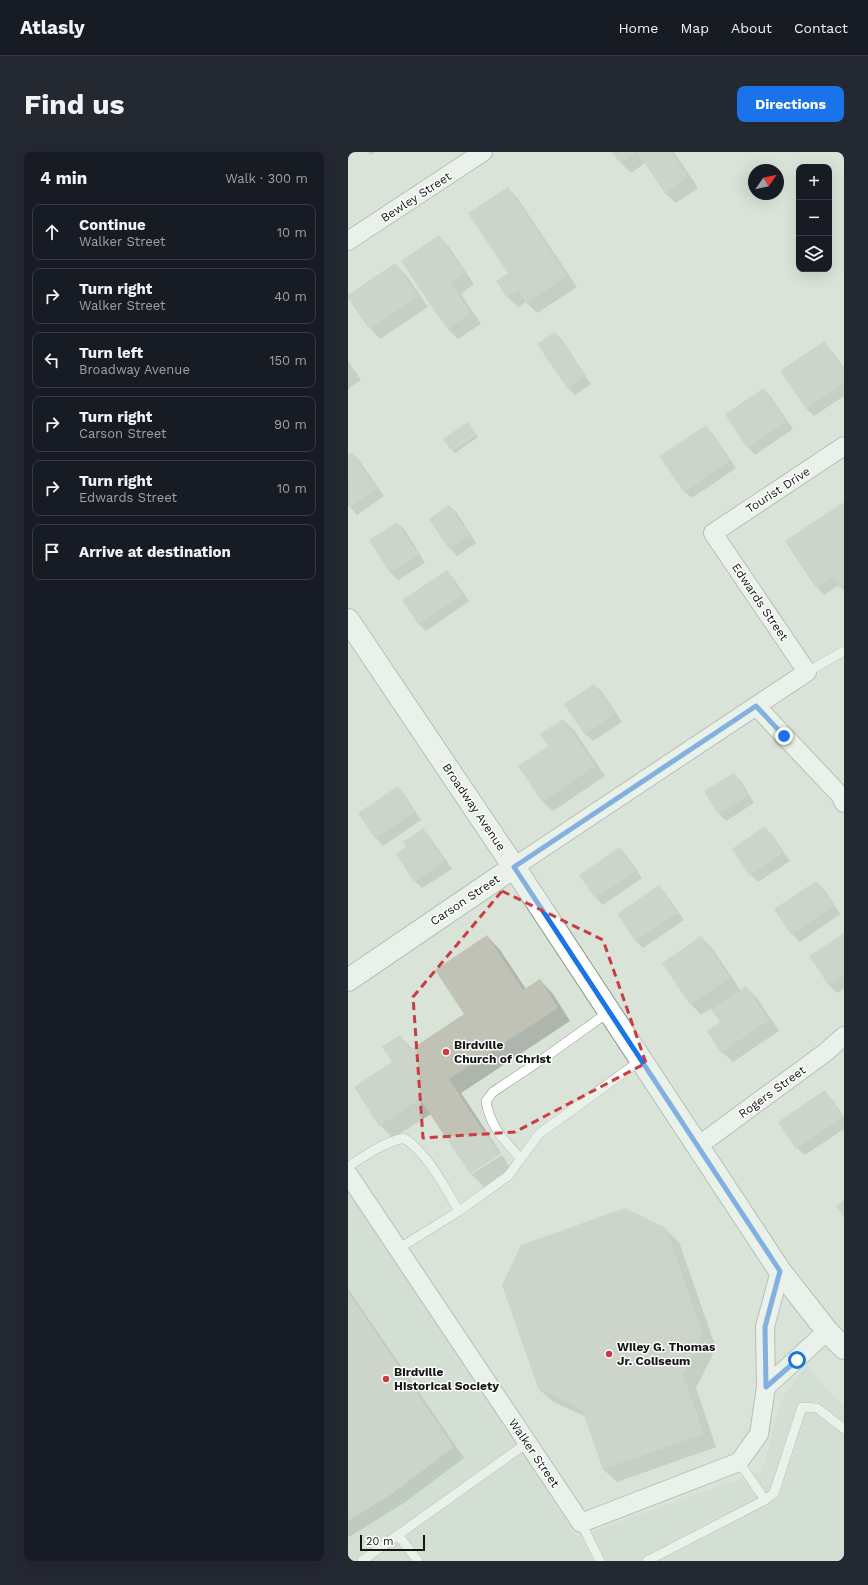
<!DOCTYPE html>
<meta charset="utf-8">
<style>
body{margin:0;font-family:"Work Sans",sans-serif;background:#242831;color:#f1f3f6}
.controls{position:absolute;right:12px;top:12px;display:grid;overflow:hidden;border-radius:8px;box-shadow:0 4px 16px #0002}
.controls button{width:36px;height:36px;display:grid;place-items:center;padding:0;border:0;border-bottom:1px solid #363941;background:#171b24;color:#f1f3f6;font:20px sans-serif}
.compass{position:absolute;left:400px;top:12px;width:36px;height:36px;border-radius:50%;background:#171b24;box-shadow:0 4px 16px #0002;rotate:56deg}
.scale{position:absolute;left:12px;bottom:10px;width:65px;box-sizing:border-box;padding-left:4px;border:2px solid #141713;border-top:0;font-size:11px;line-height:14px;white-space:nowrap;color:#141713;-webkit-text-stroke:3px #fff;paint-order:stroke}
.stop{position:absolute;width:12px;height:12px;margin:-9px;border:3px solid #1a73e8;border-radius:50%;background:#fff}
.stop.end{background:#1a73e8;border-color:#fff;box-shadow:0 1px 4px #0008}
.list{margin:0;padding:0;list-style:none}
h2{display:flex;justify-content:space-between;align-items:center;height:52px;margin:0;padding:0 16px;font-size:17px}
h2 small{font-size:13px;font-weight:400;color:#9ea1a6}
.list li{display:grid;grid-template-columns:26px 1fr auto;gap:12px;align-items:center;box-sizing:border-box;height:56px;margin:0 8px 8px;padding:0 8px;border:1px solid #363941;border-radius:8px}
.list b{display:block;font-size:15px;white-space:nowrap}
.list p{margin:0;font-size:13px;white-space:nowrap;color:#9ea1a6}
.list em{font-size:13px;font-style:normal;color:#9ea1a6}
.icon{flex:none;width:22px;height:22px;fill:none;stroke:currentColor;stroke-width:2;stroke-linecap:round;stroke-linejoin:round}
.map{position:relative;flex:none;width:496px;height:1409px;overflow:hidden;border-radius:8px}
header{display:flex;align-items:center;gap:24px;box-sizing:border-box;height:56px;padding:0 20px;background:#171b24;border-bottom:1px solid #363941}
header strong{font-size:19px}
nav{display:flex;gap:22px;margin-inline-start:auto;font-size:14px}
.intro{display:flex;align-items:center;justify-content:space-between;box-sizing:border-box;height:96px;padding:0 24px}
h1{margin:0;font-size:28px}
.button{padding:10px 18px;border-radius:8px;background:#1a73e8;color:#fff;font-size:14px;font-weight:700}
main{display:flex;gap:24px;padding:0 24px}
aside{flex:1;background:#171b24;border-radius:8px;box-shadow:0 4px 16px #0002}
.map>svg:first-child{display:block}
</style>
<header>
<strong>Atlasly</strong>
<nav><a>Home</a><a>Map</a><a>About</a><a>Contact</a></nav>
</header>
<div class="intro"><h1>Find us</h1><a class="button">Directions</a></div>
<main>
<aside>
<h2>4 min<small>Walk · 300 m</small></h2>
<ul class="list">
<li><svg class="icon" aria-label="ahead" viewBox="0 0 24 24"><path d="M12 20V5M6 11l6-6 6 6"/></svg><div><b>Continue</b><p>Walker Street</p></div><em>10 m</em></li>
<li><svg class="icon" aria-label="right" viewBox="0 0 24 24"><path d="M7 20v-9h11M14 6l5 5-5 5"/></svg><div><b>Turn right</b><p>Walker Street</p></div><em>40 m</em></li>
<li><svg class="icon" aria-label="left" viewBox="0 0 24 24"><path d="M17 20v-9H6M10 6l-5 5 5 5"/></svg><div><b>Turn left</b><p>Broadway Avenue</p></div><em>150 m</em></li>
<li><svg class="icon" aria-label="right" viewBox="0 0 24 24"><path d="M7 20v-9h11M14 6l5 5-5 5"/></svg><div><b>Turn right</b><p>Carson Street</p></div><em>90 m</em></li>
<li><svg class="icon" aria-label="right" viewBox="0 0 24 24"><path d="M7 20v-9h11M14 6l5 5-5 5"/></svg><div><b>Turn right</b><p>Edwards Street</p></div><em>10 m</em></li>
<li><svg class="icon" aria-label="arrive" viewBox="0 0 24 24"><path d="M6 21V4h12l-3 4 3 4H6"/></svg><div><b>Arrive at destination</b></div></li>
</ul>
</aside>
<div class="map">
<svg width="496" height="1409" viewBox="0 0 496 1409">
<rect width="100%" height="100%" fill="#d9e3d8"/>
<!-- built -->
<path fill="#cadac9" d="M 0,1040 L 229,1385 L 414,1319 L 434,1247 L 458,1213 L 496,1256 L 496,1409 L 0,1409 Z"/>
<!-- shadow -->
<path fill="#0003" d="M 20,0 L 27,0 L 23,3 Z
M 265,0 L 326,0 L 350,36 L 328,51 L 317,41 L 297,11 L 283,21 L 272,10 Z
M 160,36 L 170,47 L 229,135 L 189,161 L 178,150 L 170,155 L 160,145 L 162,121 Z
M 91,84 L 101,95 L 126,132 L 113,142 L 133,172 L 110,187 L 100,177 L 54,109 Z
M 47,112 L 58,123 L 80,155 L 32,187 L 22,176 L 0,144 Z
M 207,181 L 214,188 L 243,232 L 227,243 L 220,236 L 190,192 Z
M 476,190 L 483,198 L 496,216 L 496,244 L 466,264 L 459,257 Z
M 0,209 L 13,228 L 0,237 Z
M 415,237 L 423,245 L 445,277 L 407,303 L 400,295 L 378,263 Z
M 357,274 L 365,282 L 388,316 L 344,346 L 336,339 Z
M 128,282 L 130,285 L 107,301 L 104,298 Z
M 4,301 L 11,308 L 36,344 L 9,363 L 0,353 L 0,304 Z
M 496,352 L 496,438 L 491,433 L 476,443 L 469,435 Z
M 101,354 L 109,361 L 128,391 L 109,404 L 102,396 L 82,367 Z
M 49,371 L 57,378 L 77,411 L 50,428 L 43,421 L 22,388 Z
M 99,419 L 106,427 L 121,449 L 78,479 L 70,471 Z
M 246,533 L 254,540 L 274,570 L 245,589 L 237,582 Z
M 215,568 L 226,578 L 257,624 L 205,659 L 194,649 L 201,594 Z
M 386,622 L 393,629 L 406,651 L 378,669 L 371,662 Z
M 49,636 L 57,643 L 73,668 L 35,694 L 28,686 Z
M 417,676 L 424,683 L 442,709 L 410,730 L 403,723 Z
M 75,677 L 82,685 L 104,717 L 74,736 L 67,729 L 60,695 Z
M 272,696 L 279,704 L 294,726 L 255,753 L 248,746 Z
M 468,730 L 476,737 L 492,762 L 452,790 L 444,782 L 428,758 Z
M 311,734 L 318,742 L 336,768 L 295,796 L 288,789 L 270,762 Z
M 496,782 L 496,836 L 489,841 L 481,833 Z
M 139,784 L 152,798 L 178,837 L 192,828 L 205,842 L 222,869 L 113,941 L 153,1001 L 124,1020 L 124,1022 L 154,1003 L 163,1017 L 136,1035 L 123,1022 L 83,962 L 45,986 L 32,973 L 7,936 L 46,911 L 52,884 L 65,897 L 118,862 Z
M 353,785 L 364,796 L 393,839 L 398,835 L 409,846 L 431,879 L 385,910 L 374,900 L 373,870 L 364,856 L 353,863 L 343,852 L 315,811 Z
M 477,940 L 484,947 L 496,965 L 496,977 L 457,1003 L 449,996 Z
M 317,1077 L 331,1090 L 368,1196 L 348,1236 L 368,1295 L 269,1330 L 255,1317 L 238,1265 L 204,1249 L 190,1236 Z
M 0,1137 L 116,1306 L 56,1351 L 1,1385 L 0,1384 Z"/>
<!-- building -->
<path fill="#bfc2b5" d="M 264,0 L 288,0 L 272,11 Z
M 289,0 L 324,0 L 340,25 L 317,41 Z
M 160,35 L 219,124 L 178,151 L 170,138 L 159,146 L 148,129 L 160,121 L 120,61 Z
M 91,83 L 117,121 L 103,131 L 123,161 L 99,177 L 53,109 Z
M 47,111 L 70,144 L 21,177 L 0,146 L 0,143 Z
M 207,180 L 237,224 L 219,236 L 189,192 Z
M 476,189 L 496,218 L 496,231 L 458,257 L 432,219 Z
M 416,236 L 438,270 L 399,296 L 377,262 Z
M 120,270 L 128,281 L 103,298 L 95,287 Z
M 358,273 L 382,309 L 336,340 L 311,304 Z
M 4,300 L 29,337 L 1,356 L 0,303 Z
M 496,350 L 496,433 L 492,436 L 485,425 L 468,436 L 437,389 Z
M 101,353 L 122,383 L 101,397 L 81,367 Z
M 49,370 L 71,403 L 42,421 L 21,388 Z
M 99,418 L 115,442 L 70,472 L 54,448 Z
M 246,532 L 267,562 L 237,583 L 216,552 Z
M 215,567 L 247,614 L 194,650 L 170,614 L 200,594 L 192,582 Z
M 386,621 L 400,644 L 370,662 L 356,639 Z
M 50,634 L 67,660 L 27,687 L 10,661 Z
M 417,674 L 435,701 L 402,724 L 384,697 Z
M 75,676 L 97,709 L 66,730 L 48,702 L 58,695 L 55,690 Z
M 272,695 L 288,719 L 247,746 L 231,723 Z
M 468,729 L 486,754 L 443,783 L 426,757 Z
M 311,733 L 330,761 L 287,789 L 269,762 Z
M 496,781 L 496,824 L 481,834 L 461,804 Z
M 139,783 L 175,838 L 192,827 L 210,856 L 101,927 L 151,1003 L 122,1022 L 72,947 L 31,974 L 6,935 L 44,910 L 34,895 L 52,883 L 62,898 L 116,862 L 87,818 Z
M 353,784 L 382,826 L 342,853 L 314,811 Z
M 398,834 L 421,868 L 373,901 L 359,879 L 372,870 L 363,857 Z
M 477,938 L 495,965 L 448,997 L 430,970 Z
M 496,1048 L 496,1065 L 488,1054 Z
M 277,1056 L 318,1076 L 355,1182 L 335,1223 L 356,1282 L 255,1317 L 234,1258 L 190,1236 L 154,1133 L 173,1093 Z
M 0,1140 L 106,1295 L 45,1341 L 0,1369 Z"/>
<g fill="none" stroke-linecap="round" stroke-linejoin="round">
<!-- lane casing -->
<g stroke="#8b958b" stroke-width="10">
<path id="lane" d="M 459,520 L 496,499
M 173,1007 C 156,988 142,975 138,949 L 145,940 L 199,904 L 262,859
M 0,1015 C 18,1003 34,991 56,986 C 81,1003 96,1034 111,1059
M 50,1097 L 111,1059 L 160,1024 L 191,982 L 293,908
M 391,1310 L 417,1348
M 233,1371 L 252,1409
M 14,1409 L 50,1383
M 70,1409 L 50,1383 L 179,1291
M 299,1409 L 417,1348 L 426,1341 L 454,1255 L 469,1256 L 496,1277"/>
</g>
<!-- street casing -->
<g stroke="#8b958b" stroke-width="20">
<path id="street" d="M 0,89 L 135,0
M 408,554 L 492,643 L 496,651
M 166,715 L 459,520 L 365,381 L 496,294
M 350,994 L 478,900 L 496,884
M 0,1022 L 233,1371 L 391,1310 L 411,1282 L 418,1235 L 417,1175 L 432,1119
M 418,1235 L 479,1179"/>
</g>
<!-- secondary casing -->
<g stroke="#8b958b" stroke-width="24">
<path id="secondary" d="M 0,468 L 166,715 L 432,1119 L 479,1179 L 496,1196
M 0,828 L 166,715"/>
</g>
<!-- lane -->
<use href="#lane" stroke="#fff" stroke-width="9"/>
<!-- street -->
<use href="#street" stroke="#fff" stroke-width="18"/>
<!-- secondary -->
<use href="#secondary" stroke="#fff" stroke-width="22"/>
</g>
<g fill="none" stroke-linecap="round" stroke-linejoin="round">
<!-- route -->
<path stroke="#1a73e8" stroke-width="5" d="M 436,584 L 408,554 L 166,715 L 432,1119 L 417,1175 L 418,1235 L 449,1208"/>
</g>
<!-- marked area -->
<path d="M0 0H496V1409H0ZM 154,739 L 255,788 L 298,911 L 167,980 L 75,986 L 65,845 Z" fill="#d9e3d8" fill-opacity=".55" fill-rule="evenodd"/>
<path fill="none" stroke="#cb3c41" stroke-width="3" stroke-dasharray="8 5" stroke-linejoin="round" d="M 154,739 L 255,788 L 298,911 L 167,980 L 75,986 L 65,845 Z"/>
<!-- markers -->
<g fill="#cb3c41" stroke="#fff" stroke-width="1.5">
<circle cx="98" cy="900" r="4"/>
<circle cx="261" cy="1202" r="4"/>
<circle cx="38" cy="1227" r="4"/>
</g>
<g text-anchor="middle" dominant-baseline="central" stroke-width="3" stroke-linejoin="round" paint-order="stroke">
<!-- street labels -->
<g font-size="12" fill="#141713" stroke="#fff">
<text transform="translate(68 45) rotate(-33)">Bewley Street</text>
<text transform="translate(430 338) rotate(-33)">Tourist Drive</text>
<text transform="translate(412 450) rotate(56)">Edwards Street</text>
<text transform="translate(126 655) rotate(56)">Broadway Avenue</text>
<text transform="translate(117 748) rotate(-34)">Carson Street</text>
<text transform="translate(424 940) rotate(-36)">Rogers Street</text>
<text transform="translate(186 1301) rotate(56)">Walker Street</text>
</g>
<!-- poi labels -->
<g font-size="12" font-weight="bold" fill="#141713" stroke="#fff" text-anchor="start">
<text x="106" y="893">Birdville<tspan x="106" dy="14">Church of Christ</tspan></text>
<text x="269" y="1195">Wiley G. Thomas<tspan x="269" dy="14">Jr. Coliseum</tspan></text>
<text x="46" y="1220">Birdville<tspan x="46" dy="14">Historical Society</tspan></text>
</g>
</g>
</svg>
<div class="controls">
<button>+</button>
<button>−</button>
<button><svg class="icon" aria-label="layers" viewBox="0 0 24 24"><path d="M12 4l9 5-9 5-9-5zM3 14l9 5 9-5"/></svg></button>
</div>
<svg class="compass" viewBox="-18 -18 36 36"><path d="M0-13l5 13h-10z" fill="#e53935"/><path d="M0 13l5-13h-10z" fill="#9ea1a6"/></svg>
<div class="scale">20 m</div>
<div class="stop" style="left:449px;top:1208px"></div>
<div class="stop end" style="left:436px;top:584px"></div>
</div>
</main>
